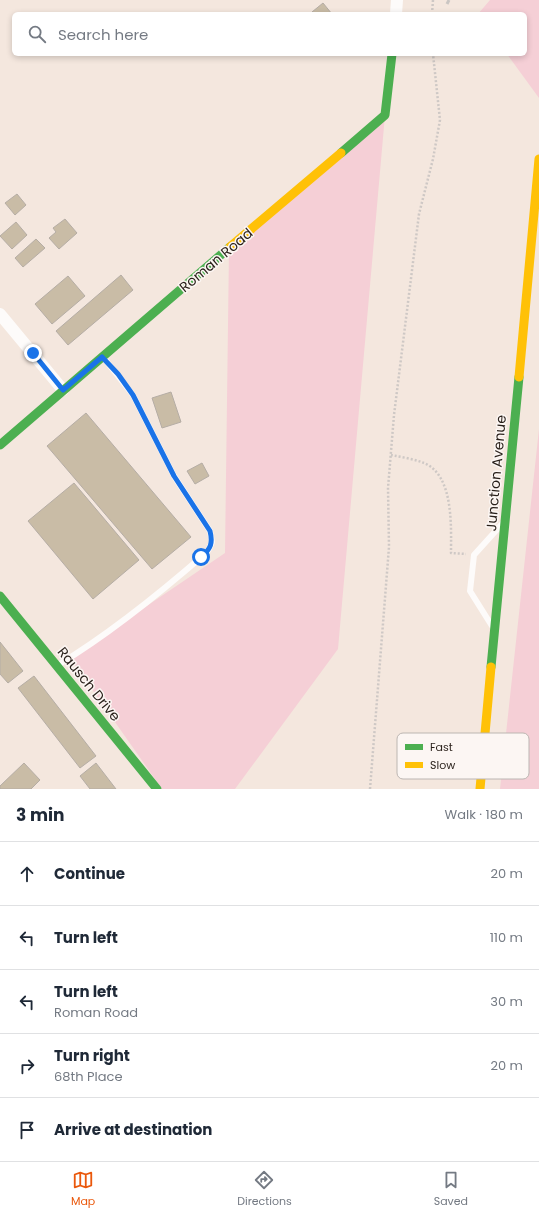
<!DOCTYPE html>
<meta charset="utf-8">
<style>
body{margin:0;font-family:Poppins,sans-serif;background:#f2f2f3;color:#1f2937}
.stop{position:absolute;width:12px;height:12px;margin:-9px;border:3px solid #1a73e8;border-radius:50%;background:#fff}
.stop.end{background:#1a73e8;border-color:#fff;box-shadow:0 1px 4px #0008}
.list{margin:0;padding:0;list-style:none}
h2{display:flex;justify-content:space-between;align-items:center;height:52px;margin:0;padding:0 16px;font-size:17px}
h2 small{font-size:13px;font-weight:400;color:#747a83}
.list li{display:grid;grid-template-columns:26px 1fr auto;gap:12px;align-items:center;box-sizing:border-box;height:64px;padding:0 16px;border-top:1px solid #e0e1e3}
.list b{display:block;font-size:15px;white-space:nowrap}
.list p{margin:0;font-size:13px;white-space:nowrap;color:#747a83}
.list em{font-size:13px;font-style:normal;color:#747a83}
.icon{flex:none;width:22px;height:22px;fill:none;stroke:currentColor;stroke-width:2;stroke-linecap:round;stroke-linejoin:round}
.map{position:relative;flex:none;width:539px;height:789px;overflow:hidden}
.search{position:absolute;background:#fff;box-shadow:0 2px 6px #0003;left:12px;right:12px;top:12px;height:44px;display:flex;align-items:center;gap:10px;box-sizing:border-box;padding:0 14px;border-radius:6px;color:#747a83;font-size:15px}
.sheet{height:372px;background:#fff}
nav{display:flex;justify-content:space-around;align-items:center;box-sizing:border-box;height:56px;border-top:1px solid #e0e1e3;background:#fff;font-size:11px;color:#747a83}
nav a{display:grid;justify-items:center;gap:2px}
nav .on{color:#ea580c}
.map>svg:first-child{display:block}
</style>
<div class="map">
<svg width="539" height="789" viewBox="0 0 539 789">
<rect width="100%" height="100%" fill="#f4e7de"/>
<!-- green -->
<path fill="#f5cfd6" d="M 490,0 L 539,0 L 539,98 L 507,54 L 525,54 L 525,14 L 478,14 Z
M 385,115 L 338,649 L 235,789 L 162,789 L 70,658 L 225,553 L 229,249 Z
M 539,429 L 539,789 L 500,789 Z"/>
<!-- building -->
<path fill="#c9bca6" stroke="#b5ada5" d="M 323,3 L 332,14 L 313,14 L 312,12 Z
M 17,194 L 26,205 L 15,215 L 5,203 Z
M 65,219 L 77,233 L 59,249 L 49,238 L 56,232 L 53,228 Z
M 16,222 L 27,235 L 12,249 L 0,236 Z
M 36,239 L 45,248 L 23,267 L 15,258 Z
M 121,275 L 133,290 L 68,345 L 56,331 Z
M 68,276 L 85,296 L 52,324 L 35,304 Z
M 171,392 L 181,422 L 162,428 L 152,398 Z
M 86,413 L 191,537 L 152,569 L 47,446 Z
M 202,463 L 209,476 L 195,484 L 187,471 Z
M 74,483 L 139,560 L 93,599 L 28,521 Z
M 0,642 L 23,671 L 8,683 L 0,674 Z
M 34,676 L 96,756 L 80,768 L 18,688 Z
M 24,763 L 40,780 L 31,789 L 0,789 L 0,786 Z
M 96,763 L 116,789 L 90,789 L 80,776 Z"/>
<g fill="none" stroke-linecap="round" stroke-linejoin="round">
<!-- path -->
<path stroke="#cec8c5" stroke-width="2.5" stroke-dasharray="2 2" stroke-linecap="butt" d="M 432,14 L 433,0
M 391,455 C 401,457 414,459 424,463 C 454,475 451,527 451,553 L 466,554
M 370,789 L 389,547 L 388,488 L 394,415 L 419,214 L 433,159 L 440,120 L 433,54"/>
<!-- lane -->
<path stroke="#fdfbfa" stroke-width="6" d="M 492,626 L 470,591 L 474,555 L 502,524
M 58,665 C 111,633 159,594 206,553 L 209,549 L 212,542 L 210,531 L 174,476 L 133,395 L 103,357"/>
<!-- street -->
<path stroke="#fdfbfa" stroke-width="12" d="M 396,14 L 397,0
M 0,314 L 63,390"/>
<!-- fast -->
<path stroke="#4caf50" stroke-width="9" d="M 341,153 L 385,115 L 392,54
M 0,445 L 230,247
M 0,596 L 157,789
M 491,667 L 519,377"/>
<!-- slow -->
<path stroke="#ffc107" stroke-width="9" d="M 230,247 L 341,153
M 519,377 L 539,159
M 480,789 L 491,667"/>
<!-- rail -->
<path stroke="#cac6c3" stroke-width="3" stroke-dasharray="5 5" stroke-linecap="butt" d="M 447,4 L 449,0"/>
</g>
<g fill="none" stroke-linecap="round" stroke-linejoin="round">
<!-- route -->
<path stroke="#1a73e8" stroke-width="5" d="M 33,353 L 63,390 L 102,357 L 118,374 L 133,395 L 174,476 L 210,531 C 213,543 211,549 201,557"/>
</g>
<g text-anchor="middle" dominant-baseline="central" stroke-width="3" stroke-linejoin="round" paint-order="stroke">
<!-- street labels -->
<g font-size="14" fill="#281f19" stroke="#fcf6f3">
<text transform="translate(216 260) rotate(-40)">Roman Road</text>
<text transform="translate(496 473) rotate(-85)">Junction Avenue</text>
<text transform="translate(89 684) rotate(51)">Rausch Drive</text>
</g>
</g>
<!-- legend -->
<rect x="397" y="733" width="132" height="46" rx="6" fill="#fcf6f3" stroke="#bcb6b2" stroke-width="1"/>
<rect x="405" y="744" width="18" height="6" fill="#4caf50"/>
<rect x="405" y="762" width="18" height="6" fill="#ffc107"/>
<g font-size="11" fill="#281f19">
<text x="430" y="751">Fast</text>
<text x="430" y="769">Slow</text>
</g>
</svg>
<div class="stop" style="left:201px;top:557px"></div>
<div class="stop end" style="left:33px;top:353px"></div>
<div class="search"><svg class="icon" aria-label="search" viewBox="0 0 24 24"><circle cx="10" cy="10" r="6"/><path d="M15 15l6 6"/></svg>Search here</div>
</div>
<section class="sheet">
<h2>3 min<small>Walk · 180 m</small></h2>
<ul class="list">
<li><svg class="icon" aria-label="ahead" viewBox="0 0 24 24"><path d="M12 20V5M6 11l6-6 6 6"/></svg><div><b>Continue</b></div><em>20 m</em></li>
<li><svg class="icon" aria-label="left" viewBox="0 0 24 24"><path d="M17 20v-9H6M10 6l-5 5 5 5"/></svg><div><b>Turn left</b></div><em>110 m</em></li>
<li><svg class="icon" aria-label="left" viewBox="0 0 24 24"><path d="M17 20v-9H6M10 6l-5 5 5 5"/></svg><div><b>Turn left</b><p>Roman Road</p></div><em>30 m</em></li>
<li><svg class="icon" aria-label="right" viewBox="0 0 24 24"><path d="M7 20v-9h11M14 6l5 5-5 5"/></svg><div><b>Turn right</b><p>68th Place</p></div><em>20 m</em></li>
<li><svg class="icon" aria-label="arrive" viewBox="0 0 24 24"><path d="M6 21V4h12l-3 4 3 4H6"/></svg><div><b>Arrive at destination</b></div></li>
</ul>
</section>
<nav>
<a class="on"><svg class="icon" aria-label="map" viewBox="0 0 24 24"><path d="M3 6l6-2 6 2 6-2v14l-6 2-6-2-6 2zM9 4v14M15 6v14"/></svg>Map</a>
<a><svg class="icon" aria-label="directions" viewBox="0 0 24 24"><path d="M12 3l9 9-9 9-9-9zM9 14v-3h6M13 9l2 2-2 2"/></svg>Directions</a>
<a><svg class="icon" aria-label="saved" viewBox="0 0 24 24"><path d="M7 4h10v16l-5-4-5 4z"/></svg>Saved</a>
</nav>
